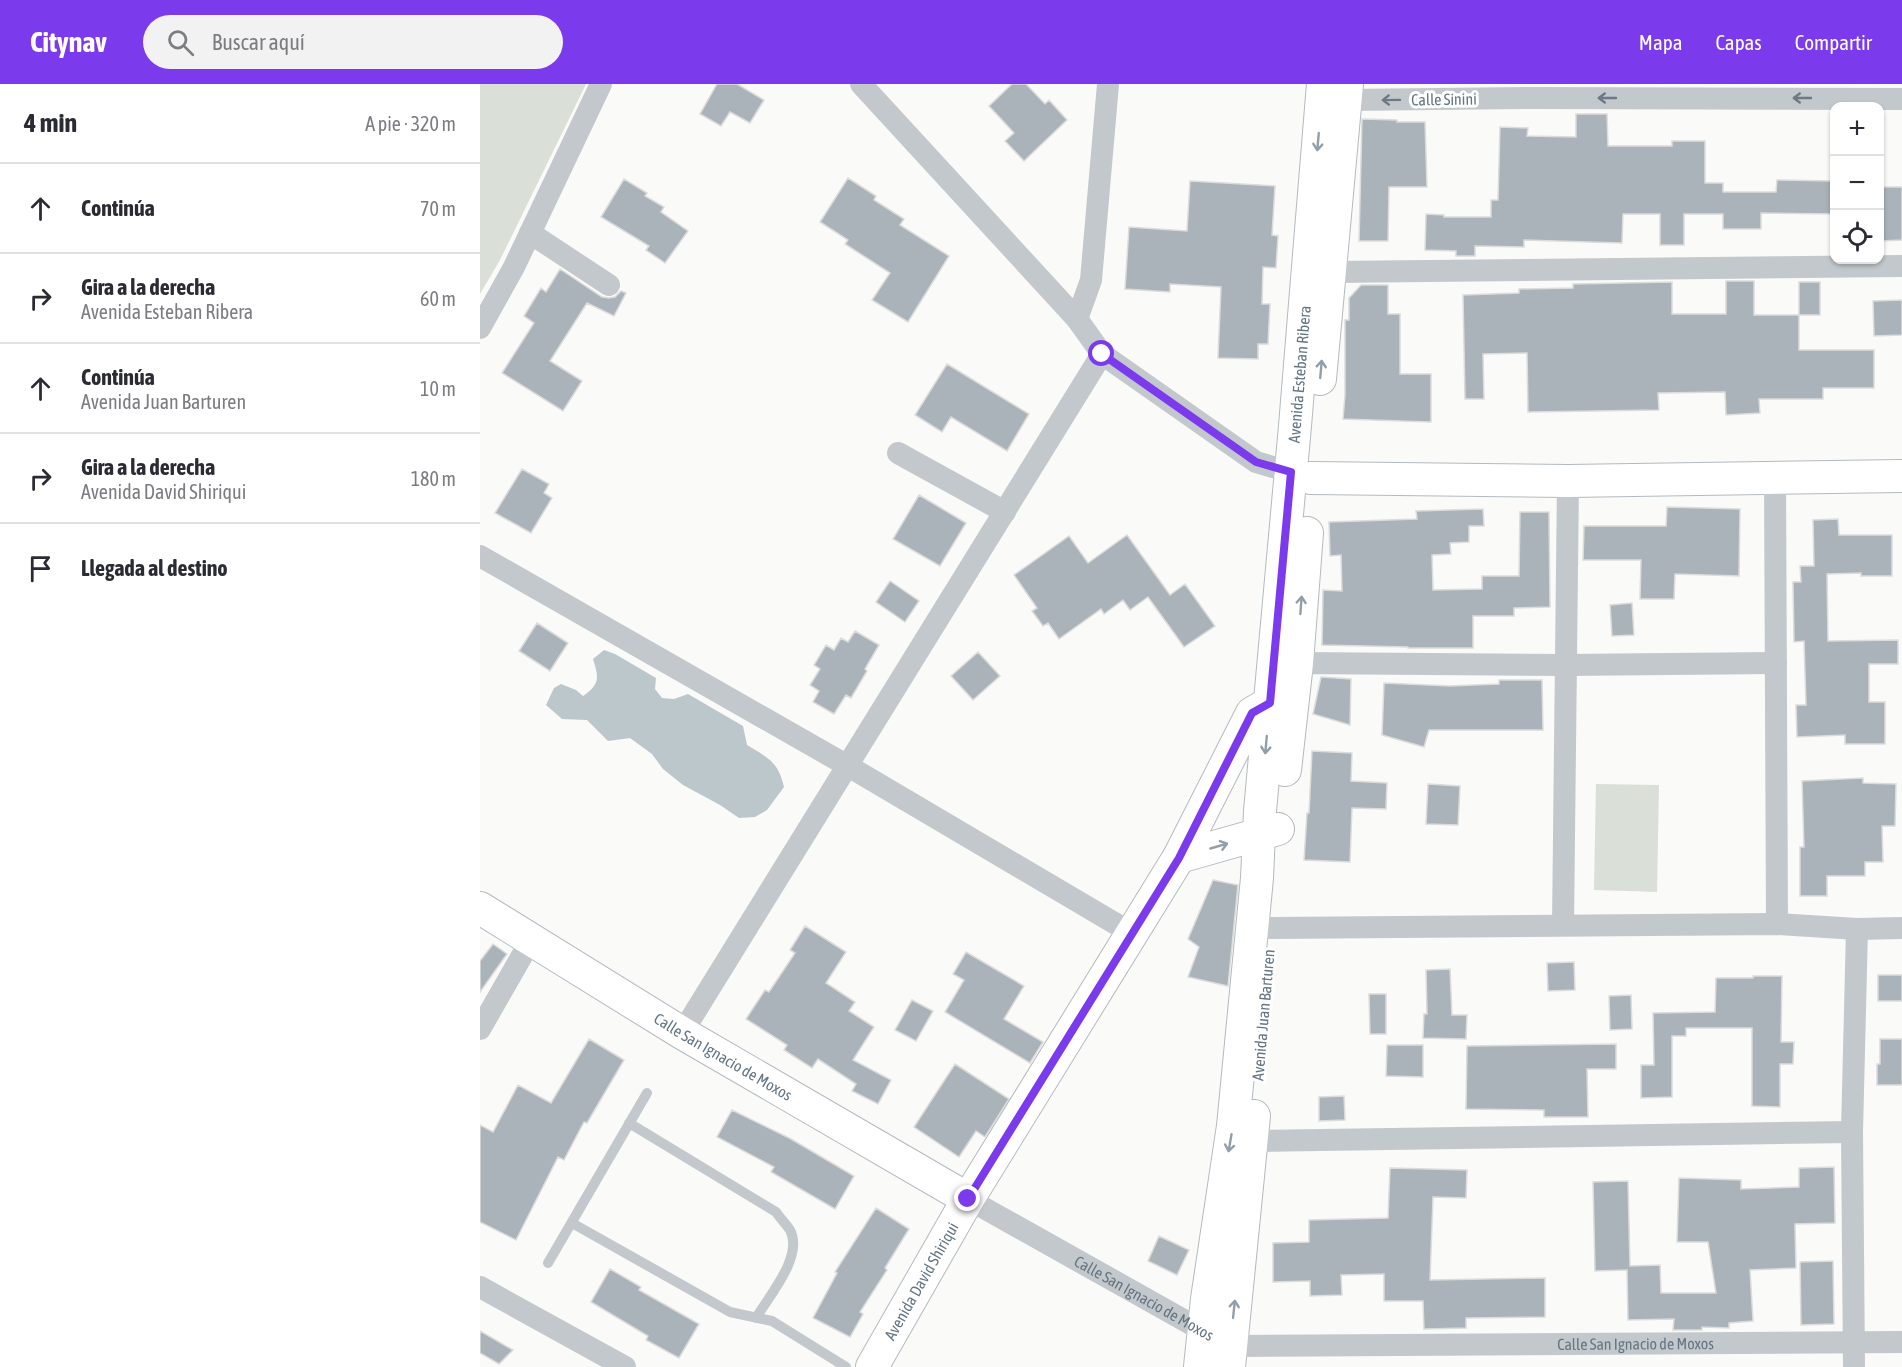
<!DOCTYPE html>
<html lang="es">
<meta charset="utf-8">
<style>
body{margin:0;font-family:"Asap Condensed",sans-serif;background:#f2f2f3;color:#2b2b33}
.controls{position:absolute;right:18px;top:18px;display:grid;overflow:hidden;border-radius:12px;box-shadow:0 2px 4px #0004}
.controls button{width:54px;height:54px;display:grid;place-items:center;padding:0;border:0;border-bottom:2px solid #e1e1e2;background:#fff;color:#2b2b33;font:30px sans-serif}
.stop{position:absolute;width:18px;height:18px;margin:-14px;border:4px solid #7c3aed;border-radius:50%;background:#fff}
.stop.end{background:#7c3aed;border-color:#fff;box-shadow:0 2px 6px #0008}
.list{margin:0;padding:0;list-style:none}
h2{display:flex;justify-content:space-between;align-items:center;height:78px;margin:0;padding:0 24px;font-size:26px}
h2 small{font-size:20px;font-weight:400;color:#7c7c81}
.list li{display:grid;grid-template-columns:39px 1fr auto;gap:18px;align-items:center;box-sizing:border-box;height:90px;padding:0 24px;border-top:2px solid #e1e1e2}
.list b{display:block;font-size:22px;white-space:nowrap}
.list p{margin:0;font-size:20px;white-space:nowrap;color:#7c7c81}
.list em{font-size:20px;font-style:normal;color:#7c7c81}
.icon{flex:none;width:33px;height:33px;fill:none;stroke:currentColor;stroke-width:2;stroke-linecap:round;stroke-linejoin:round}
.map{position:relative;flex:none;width:1422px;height:1283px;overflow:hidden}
header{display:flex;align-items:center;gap:36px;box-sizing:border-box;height:84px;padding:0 30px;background:#7c3aed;color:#fff}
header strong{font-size:28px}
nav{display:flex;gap:33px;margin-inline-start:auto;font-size:21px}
.search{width:420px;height:54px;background:#f2f2f3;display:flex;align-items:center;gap:15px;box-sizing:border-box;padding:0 21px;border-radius:33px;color:#7c7c81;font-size:22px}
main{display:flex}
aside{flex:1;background:#fff}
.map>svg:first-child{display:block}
</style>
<header>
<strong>Citynav</strong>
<div class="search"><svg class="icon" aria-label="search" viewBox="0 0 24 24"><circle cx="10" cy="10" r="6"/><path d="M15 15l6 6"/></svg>Buscar aquí</div>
<nav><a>Mapa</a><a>Capas</a><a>Compartir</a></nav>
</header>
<main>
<aside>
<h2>4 min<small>A pie · 320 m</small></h2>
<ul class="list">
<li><svg class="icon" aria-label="ahead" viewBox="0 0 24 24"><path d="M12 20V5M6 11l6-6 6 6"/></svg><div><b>Continúa</b></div><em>70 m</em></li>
<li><svg class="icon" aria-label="right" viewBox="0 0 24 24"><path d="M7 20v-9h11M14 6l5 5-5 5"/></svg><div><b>Gira a la derecha</b><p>Avenida Esteban Ribera</p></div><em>60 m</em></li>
<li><svg class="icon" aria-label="ahead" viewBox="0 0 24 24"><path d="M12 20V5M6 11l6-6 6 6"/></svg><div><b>Continúa</b><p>Avenida Juan Barturen</p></div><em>10 m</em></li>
<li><svg class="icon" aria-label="right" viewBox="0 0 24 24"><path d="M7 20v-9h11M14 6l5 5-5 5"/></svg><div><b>Gira a la derecha</b><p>Avenida David Shiriqui</p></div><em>180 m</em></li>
<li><svg class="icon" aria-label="arrive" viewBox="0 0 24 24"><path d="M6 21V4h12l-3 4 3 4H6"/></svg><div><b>Llegada al destino</b></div></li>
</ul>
</aside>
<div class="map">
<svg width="1422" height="1283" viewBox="0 0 1422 1283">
<rect width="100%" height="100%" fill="#fafaf8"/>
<!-- green -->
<path fill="#dadfd7" d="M 0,0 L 106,0 L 20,176 L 0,210 Z
M 1116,700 L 1179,701 L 1177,808 L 1114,806 Z"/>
<!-- water -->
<path fill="#bbc7cb" d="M 124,566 L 135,570 L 176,594 L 175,605 L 182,614 L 194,615 L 208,610 L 263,642 L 267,661 C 288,674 298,677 304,703 L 287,726 L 275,733 L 259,734 L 240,721 L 203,701 L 183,685 L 172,670 L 150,654 L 128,657 L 107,636 L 82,635 L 66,621 L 74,604 L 81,600 L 96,606 L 103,612 C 120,600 119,594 113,575 Z"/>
<!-- building -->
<path fill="#aab3b9" stroke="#dcdcda" stroke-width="1.5" d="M 237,0 L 257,0 L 284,16 L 270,39 L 250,28 L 241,42 L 220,30 Z
M 532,0 L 546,0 L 565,20 L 569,16 L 587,36 L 544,77 L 525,57 L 534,49 L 509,22 Z
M 1096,30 L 1127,30 L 1128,62 L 1192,62 L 1192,57 L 1225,57 L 1225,99 L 1243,99 L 1243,108 L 1296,108 L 1297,96 L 1354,97 L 1354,130 L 1281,129 L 1281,145 L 1243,145 L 1243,130 L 1204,130 L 1204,161 L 1180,161 L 1180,130 L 1143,130 L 1142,159 L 1044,156 L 1044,163 L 995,162 L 995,172 L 976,172 L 976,167 L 945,166 L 946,130 L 964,131 L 964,133 L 1011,133 L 1011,116 L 1018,116 L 1020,43 L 1048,44 L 1047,52 L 1096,53 Z
M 882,35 L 917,36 L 917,38 L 945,38 L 947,103 L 909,103 L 908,157 L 879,157 Z
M 368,94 L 396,112 L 394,116 L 424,135 L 420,141 L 469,172 L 428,238 L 392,216 L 410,189 L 365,160 L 368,156 L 340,138 Z
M 144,95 L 167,109 L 165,112 L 184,123 L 181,128 L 208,147 L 185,179 L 166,166 L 169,162 L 121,133 Z
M 710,97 L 795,102 L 792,151 L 798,152 L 796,184 L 783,183 L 782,220 L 790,220 L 788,260 L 778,260 L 778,275 L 738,274 L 741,203 L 690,200 L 690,208 L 645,205 L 649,143 L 707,147 Z
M 1400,103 L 1422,103 L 1422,156 L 1400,157 Z
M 80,185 L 122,213 L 129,214 L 135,213 L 141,207 L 146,209 L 134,232 L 107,219 L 70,277 L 102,297 L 83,327 L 22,289 L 54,239 L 44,232 L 61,204 L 66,208 Z
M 1246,197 L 1274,197 L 1274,231 L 1319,231 L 1319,266 L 1394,266 L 1394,304 L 1343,304 L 1343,315 L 1279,315 L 1280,329 L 1246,331 L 1245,308 L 1178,309 L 1179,326 L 1048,328 L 1047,269 L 1003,270 L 1004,315 L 985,315 L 983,211 L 1039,209 L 1039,205 L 1093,204 L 1093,200 L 1192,198 L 1192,230 L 1246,230 Z
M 1319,198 L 1340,198 L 1340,231 L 1319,231 Z
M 881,201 L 908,201 L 908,230 L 920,230 L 920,290 L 951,290 L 951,338 L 863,335 L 865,311 L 865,236 L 869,236 L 869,214 Z
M 1422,216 L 1422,251 L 1394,252 L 1393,217 Z
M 467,280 L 549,330 L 527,367 L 471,333 L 462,348 L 435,331 Z
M 42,385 L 69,400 L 64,409 L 72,414 L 51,449 L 15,429 Z
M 439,411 L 486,439 L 460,482 L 413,455 Z
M 1187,423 L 1260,425 L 1259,492 L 1195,490 L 1194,515 L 1160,515 L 1161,476 L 1103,476 L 1104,442 L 1186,442 Z
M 1003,425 L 1004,442 L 989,442 L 989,458 L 970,459 L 971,470 L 952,471 L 953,506 L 1002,505 L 1002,492 L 1039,492 L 1040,428 L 1069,428 L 1070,523 L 1034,524 L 1034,532 L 993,532 L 993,564 L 928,564 L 928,563 L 842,561 L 843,506 L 862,507 L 861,471 L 850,472 L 849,438 L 937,435 L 936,427 Z
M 1358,435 L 1359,451 L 1412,451 L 1412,492 L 1381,492 L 1381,489 L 1347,490 L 1348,557 L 1418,556 L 1418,580 L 1389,580 L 1389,618 L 1405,618 L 1405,660 L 1365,660 L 1365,651 L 1317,653 L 1316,621 L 1326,621 L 1324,557 L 1314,558 L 1313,498 L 1321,498 L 1320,482 L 1334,482 L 1333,436 Z
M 647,451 L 690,511 L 705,500 L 735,542 L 704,563 L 668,513 L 650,526 L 643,516 L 624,530 L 621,525 L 579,555 L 568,539 L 563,542 L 552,527 L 557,524 L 534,491 L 589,452 L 608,479 Z
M 410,497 L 439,517 L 425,538 L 396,518 Z
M 1152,519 L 1154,551 L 1132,552 L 1130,521 Z
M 57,539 L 88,559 L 70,587 L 39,567 Z
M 375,547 L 399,561 L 385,585 L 387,587 L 371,614 L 366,611 L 354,630 L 333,618 L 339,607 L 330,601 L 340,585 L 334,581 L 346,561 L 354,566 L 361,554 L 368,558 Z
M 498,568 L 520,592 L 493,616 L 471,592 Z
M 841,593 L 871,595 L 870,641 L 833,630 Z
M 1019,596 L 1062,596 L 1063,646 L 949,646 L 944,663 L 902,651 L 904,599 L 970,602 L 1019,600 Z
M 832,667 L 872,669 L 871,697 L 907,699 L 906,725 L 872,724 L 870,778 L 824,776 L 827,729 L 829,729 Z
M 1383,694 L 1383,699 L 1416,700 L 1415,742 L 1402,742 L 1403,778 L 1385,778 L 1385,792 L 1347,792 L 1347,812 L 1320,812 L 1320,763 L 1324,763 L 1322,697 Z
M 948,700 L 980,702 L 978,741 L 946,740 Z
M 733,796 L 758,801 L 748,902 L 708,893 L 719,863 L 708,855 Z
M 325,842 L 366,868 L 346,899 L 375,918 L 369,927 L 394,943 L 373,976 L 411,996 L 398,1020 L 372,1007 L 376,1000 L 338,975 L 332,984 L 304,966 L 307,961 L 266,935 L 285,906 L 289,908 L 315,869 L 310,866 Z
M 13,860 L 27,870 L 0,908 L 0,877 Z
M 486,868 L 544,902 L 524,935 L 563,958 L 550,979 L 465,928 L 484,896 L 473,890 Z
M 1094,878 L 1095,906 L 1068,907 L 1067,879 Z
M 970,885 L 972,931 L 987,931 L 986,955 L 943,954 L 944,930 L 947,930 L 946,886 Z
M 1398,891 L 1422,891 L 1422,917 L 1398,917 Z
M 1273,892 L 1302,892 L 1301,958 L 1314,958 L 1313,980 L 1300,980 L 1300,1023 L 1272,1022 L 1272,944 L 1206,944 L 1206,952 L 1192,952 L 1192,1013 L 1161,1014 L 1161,981 L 1174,981 L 1173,929 L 1235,928 L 1236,894 L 1273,894 Z
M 889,910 L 906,910 L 906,950 L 890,950 Z
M 1151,911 L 1152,945 L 1130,946 L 1129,912 Z
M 432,916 L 453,927 L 436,957 L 415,946 Z
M 109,955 L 144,976 L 107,1039 L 104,1038 L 84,1076 L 78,1073 L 36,1156 L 0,1138 L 0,1041 L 13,1048 L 38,1001 L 71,1019 Z
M 1400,955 L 1422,955 L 1422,1001 L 1397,1001 L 1397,980 L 1400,980 Z
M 1136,960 L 1136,985 L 1107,985 L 1108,1033 L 1064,1033 L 1064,1026 L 986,1025 L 987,962 Z
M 907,961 L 943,961 L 943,993 L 906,992 Z
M 475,980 L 529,1015 L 505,1053 L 496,1047 L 479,1073 L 434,1043 Z
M 864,1012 L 865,1036 L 839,1037 L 839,1013 Z
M 252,1026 L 311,1055 L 374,1092 L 355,1125 L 291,1088 L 294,1083 L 237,1053 Z
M 1354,1083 L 1355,1139 L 1315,1140 L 1316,1184 L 1270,1186 L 1273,1237 L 1249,1239 L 1249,1244 L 1222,1243 L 1222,1246 L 1193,1246 L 1194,1235 L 1148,1236 L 1147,1186 L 1115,1187 L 1113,1098 L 1148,1097 L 1150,1182 L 1180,1181 L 1181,1209 L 1236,1209 L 1228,1158 L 1197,1158 L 1199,1094 L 1261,1096 L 1261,1105 L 1319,1103 L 1319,1084 Z
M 910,1084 L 987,1086 L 986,1114 L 953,1113 L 950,1196 L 1065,1194 L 1065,1233 L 986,1234 L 986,1244 L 944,1245 L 943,1217 L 904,1217 L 904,1190 L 861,1191 L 862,1211 L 830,1212 L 830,1197 L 793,1198 L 793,1159 L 829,1158 L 829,1136 L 908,1134 Z
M 396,1124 L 429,1145 L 405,1184 L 407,1186 L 380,1228 L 383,1230 L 370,1253 L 333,1234 L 357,1189 L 355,1188 Z
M 679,1152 L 709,1166 L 697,1191 L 668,1177 Z
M 1353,1177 L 1354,1240 L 1321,1241 L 1320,1178 Z
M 130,1185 L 161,1203 L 159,1206 L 219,1240 L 199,1274 L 166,1256 L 168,1252 L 111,1218 Z
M 0,1247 L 33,1266 L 19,1280 L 0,1269 Z"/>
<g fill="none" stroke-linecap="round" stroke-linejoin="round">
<!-- secondary casing -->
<g stroke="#b3babf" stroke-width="34">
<g id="secondary">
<path d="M 840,295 L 867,0"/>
<path d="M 831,394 L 1088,397 L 1422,392"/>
<path d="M 805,686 L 817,579 L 827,449"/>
<path d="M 699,773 L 798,745"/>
<path id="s2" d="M 0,824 L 202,949 L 488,1115"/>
<path id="s3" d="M 392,1283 L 488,1115 L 699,773 L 772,629 L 790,619 L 799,620"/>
<path id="s4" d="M 720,1283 L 727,1215 L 753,1042 L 777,794 L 780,727 L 815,342 L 843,0"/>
<path d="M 749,1283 L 774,1032"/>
</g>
</g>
<!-- lane -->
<path stroke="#c3c8cc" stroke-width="10" d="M 149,1039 L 296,1128 C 300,1134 306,1140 310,1146 C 324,1172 289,1212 276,1234
M 92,1139 L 250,1228 L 292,1237 L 366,1283
M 68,1179 L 167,1009"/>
<!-- street -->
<g stroke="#c3c8cc" stroke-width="22">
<path d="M 381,0 L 597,235 L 622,270 L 776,378 L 824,392"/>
<path d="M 865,16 L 1054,14 L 1422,15"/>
<path d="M 50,149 L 129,201"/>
<path d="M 851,188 L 1422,182"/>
<path d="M 597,235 L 611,196 L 628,0"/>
<path d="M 0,244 L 34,183 L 121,0"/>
<path d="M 418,369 L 525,428"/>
<path d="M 1295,394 L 1297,840"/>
<path d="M 0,472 L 368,682 L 653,850"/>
<path d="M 803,581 L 817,579 L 1085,581 L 1296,579"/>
<path d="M 1083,841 L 1088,397"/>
<path d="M 791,844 L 1297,840 L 1377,845 L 1422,844"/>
<path d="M 0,945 L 51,856"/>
<path d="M 202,949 L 622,270"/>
<path d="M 772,1057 L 1372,1048"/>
<path id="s1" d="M 488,1115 L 750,1262 L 1422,1258"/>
<path d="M 0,1203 L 145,1283"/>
<path d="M 1374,1283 L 1372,1048 L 1377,845"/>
</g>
<!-- secondary -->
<use href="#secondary" stroke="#fff" stroke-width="32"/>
</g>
<!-- one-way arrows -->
<defs><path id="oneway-shaft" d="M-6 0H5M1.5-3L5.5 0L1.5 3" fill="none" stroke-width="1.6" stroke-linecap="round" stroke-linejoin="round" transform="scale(1.5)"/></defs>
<g stroke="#6a7a87">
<use href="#oneway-shaft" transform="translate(1127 14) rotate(180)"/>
<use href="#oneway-shaft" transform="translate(1322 14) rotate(-180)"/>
<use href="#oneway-shaft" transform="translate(911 16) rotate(179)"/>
</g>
<g stroke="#939fa8">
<use href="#oneway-shaft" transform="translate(838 58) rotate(95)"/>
<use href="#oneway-shaft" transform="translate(841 285) rotate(-85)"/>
<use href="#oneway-shaft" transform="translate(821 521) rotate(-86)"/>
<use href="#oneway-shaft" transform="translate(786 661) rotate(95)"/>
<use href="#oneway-shaft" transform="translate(739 762) rotate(-16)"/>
<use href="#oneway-shaft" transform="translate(750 1059) rotate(100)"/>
<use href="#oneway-shaft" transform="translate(754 1225) rotate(-84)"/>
</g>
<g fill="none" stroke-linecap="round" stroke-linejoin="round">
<!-- route -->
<path stroke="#7c3aed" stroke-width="8" d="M 488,1115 L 699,774 L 772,629 L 790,619 L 811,388 L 776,378 L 622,270"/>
</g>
<g text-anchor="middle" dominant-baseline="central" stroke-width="6" stroke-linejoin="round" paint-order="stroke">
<!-- street labels -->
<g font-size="16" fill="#657683" stroke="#fff">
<text transform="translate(964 15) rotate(-1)">Calle Sinini</text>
<text stroke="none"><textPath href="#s4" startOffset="998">Avenida Esteban Ribera</textPath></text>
<text transform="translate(783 931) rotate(-85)">Avenida Juan Barturen</text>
<text stroke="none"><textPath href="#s2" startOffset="285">Calle San Ignacio de Moxos</textPath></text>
<text stroke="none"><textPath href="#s3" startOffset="99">Avenida David Shiriqui</textPath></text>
<text stroke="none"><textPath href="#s1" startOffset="202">Calle San Ignacio de Moxos</textPath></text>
<text stroke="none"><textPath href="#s1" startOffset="706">Calle San Ignacio de Moxos</textPath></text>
</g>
</g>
</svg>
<div class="controls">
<button>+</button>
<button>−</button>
<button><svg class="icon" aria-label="locate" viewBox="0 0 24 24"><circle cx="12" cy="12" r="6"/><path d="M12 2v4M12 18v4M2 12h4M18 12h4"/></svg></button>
</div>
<div class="stop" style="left:622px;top:270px"></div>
<div class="stop end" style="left:488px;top:1115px"></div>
</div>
</main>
